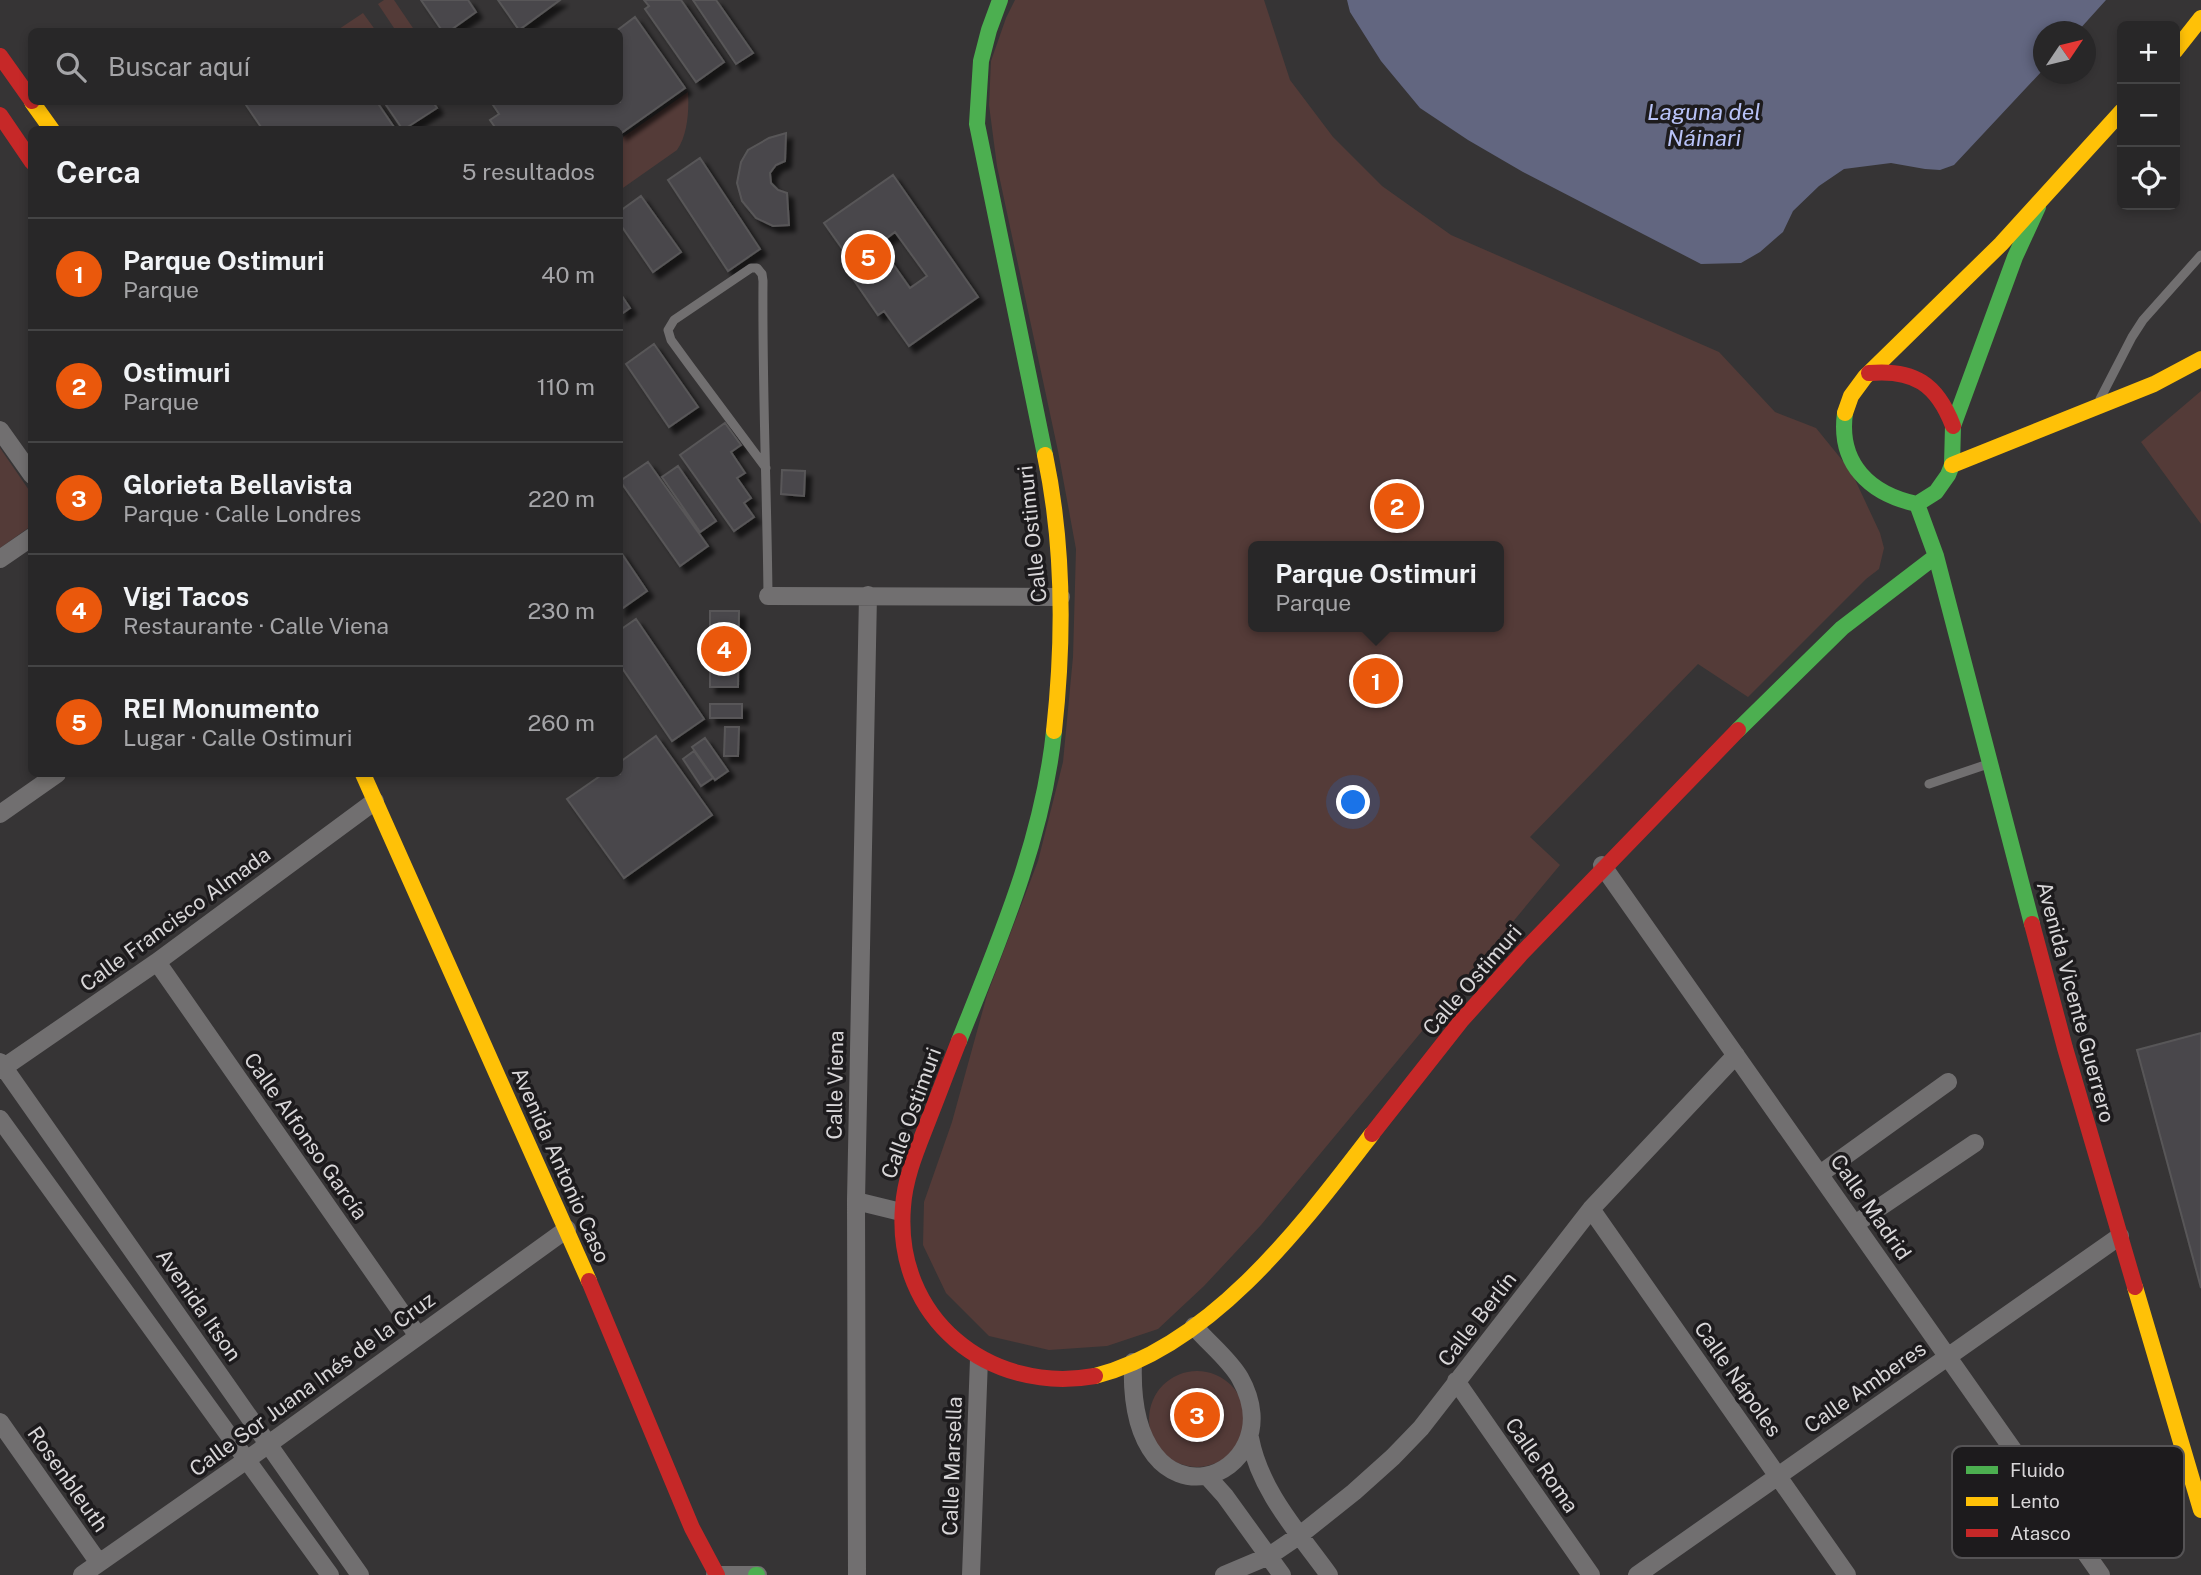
<!DOCTYPE html>
<html lang="es">
<meta charset="utf-8">
<style>
body{margin:0;font-family:"Public Sans",sans-serif;background:#302f30;color:#f1f3f6}
.controls{position:absolute;right:21px;top:21px;display:grid;overflow:hidden;border-radius:10px;box-shadow:0 4px 10px #0003}
.controls button{width:63px;height:63px;display:grid;place-items:center;padding:0;border:0;border-bottom:2px solid #444445;background:#282728;color:#f1f3f6;font:35px sans-serif}
.compass{position:absolute;left:2033px;top:21px;width:63px;height:63px;border-radius:50%;background:#282728;box-shadow:0 4px 10px #0003;rotate:55deg}
.you{position:absolute;left:1354px;top:803px;width:24px;height:24px;margin:-18px;border:5px solid #fff;border-radius:50%;background:#1a73e8;box-shadow:0 0 0 10px #1a73e833}
.badge{display:grid;place-items:center;width:46px;height:46px;border-radius:50%;background:#ea580c;color:#fff;font-size:23px;font-weight:700}
.pin{position:absolute;translate:-50% -50%;border:4px solid #fff;box-shadow:0 2px 7px #0006}
.popup{position:absolute;left:1248px;top:541px;width:256px;height:91px;box-sizing:border-box;display:grid;place-content:center;border-radius:10px;background:#282728;filter:drop-shadow(0 2px 5px #0005);font-size:23px;white-space:nowrap;color:#a5a5a8}
.popup b{font-size:26px;color:#f1f3f6}
.popup::after{content:'';position:absolute;left:50%;top:100%;margin-left:-14px;border:14px solid transparent;border-top-color:#282728}
.list{margin:0;padding:0;list-style:none}
h2{display:flex;justify-content:space-between;align-items:center;height:91px;margin:0;padding:0 28px;font-size:30px}
h2 small{font-size:23px;font-weight:400;color:#a5a5a8}
.list li{display:grid;grid-template-columns:46px 1fr auto;gap:21px;align-items:center;box-sizing:border-box;height:112px;padding:0 28px;border-top:2px solid #444445}
.list b{display:block;font-size:26px;white-space:nowrap}
.list p{margin:0;font-size:23px;white-space:nowrap;color:#a5a5a8}
.list em{font-size:23px;font-style:normal;color:#a5a5a8}
.icon{flex:none;width:38px;height:38px;fill:none;stroke:currentColor;stroke-width:2;stroke-linecap:round;stroke-linejoin:round}
.map{position:relative;flex:none;width:2201px;height:1575px;overflow:hidden}
.search{position:absolute;background:#282728;box-shadow:0 4px 10px #0003;left:28px;top:28px;width:595px;height:77px;display:flex;align-items:center;gap:18px;box-sizing:border-box;padding:0 24px;border-radius:10px;color:#a5a5a8;font-size:26px}
.panel{position:absolute;background:#282728;box-shadow:0 4px 10px #0003;left:28px;top:126px;width:595px;height:651px;border-radius:10px}
.map>svg:first-child{display:block}
</style>
<div class="map">
<svg width="2201" height="1575" viewBox="0 0 2201 1575">
<defs>
<filter id="shadow"><feDropShadow dx="6" dy="6" stdDeviation="2" flood-color="#0009"/></filter>
</defs>
<rect width="100%" height="100%" fill="#363435"/>
<!-- green -->
<path fill="#543b38" fill-rule="evenodd" d="M 384,0 L 394,0 L 415,31 L 396,31 L 378,4 Z
M 1015,0 L 1264,0 L 1290,80 L 1333,137 L 1382,186 L 1451,235 L 1719,352 L 1775,412 L 1816,428 L 1851,471 L 1880,533 L 1884,548 L 1879,569 L 1866,579 L 1748,697 L 1698,664 L 1530,837 L 1560,865 L 1261,1225 L 1204,1286 L 1158,1329 L 1107,1346 L 1049,1350 L 989,1336 L 946,1293 L 923,1245 L 924,1202 L 952,1122 L 987,995 L 1038,861 L 1063,762 L 1073,657 L 1076,549 L 1058,451 L 997,166 L 989,105 L 991,61 L 1006,18 ZM 1254,546 L 1498,546 L 1498,627 L 1254,627 Z
M 363,13 L 376,31 L 336,31 Z
M 688,92 C 689,110 688,134 677,150 L 620,190 L 620,139 Z
M 2201,391 L 2201,524 L 2141,442 Z
M 0,448 L 31,493 L 31,526 L 0,548 Z
M1149 1419a48 48 0 1 1 96 0a48 48 0 1 1-96 0Z"/>
<!-- water -->
<path fill="#626680" d="M 1347,0 L 2106,0 L 2078,31 L 2044,32 L 2043,70 L 1954,165 L 1940,170 L 1925,169 L 1891,163 L 1844,169 L 1819,186 L 1793,211 L 1783,232 L 1760,252 L 1741,263 L 1701,264 L 1523,172 L 1468,140 L 1420,108 L 1381,61 L 1350,12 Z"/>
<!-- building -->
<path fill="#4a474c" stroke="#585758" stroke-width="2" fill-rule="evenodd" filter="url(#shadow)" d="M 421,0 L 468,0 L 476,12 L 448,32 L 443,32 Z
M 498,0 L 560,0 L 519,30 Z
M 644,0 L 681,0 L 724,62 L 696,82 L 645,9 L 649,6 Z
M 693,0 L 716,0 L 753,53 L 736,64 Z
M 635,17 L 685,88 L 620,134 L 620,130 L 497,130 L 490,120 L 499,114 L 491,102 L 620,102 L 620,32 L 615,32 Z
M 244,102 L 377,102 L 396,130 L 263,130 Z
M 384,102 L 433,102 L 437,108 L 403,130 Z
M 786,133 L 785,161 L 776,165 L 770,173 L 771,183 L 778,190 L 787,193 L 789,225 L 773,226 L 756,218 L 742,201 L 737,183 L 741,162 L 748,150 L 769,138 Z
M 700,158 L 760,249 L 728,271 L 668,180 Z
M 893,175 L 978,297 L 909,346 L 884,311 L 878,315 L 851,276 L 858,271 L 824,223 ZM 895,232 L 927,276 L 910,288 L 879,244 Z
M 641,196 L 681,252 L 653,272 L 620,224 L 620,211 Z
M 620,293 L 630,308 L 620,315 Z
M 654,344 L 698,407 L 669,427 L 626,364 Z
M 725,423 L 741,445 L 731,452 L 745,473 L 737,478 L 751,498 L 744,503 L 754,517 L 734,531 L 680,455 Z
M 648,462 L 708,546 L 680,566 L 620,481 Z
M 678,466 L 716,521 L 700,532 L 662,477 Z
M 782,470 L 805,471 L 804,496 L 781,494 Z
M 620,551 L 647,591 L 620,610 Z
M 710,611 L 739,611 L 738,687 L 710,687 Z
M 636,619 L 704,719 L 672,741 L 620,665 L 620,630 Z
M 710,704 L 742,704 L 742,718 L 710,718 Z
M 725,727 L 739,727 L 738,756 L 724,756 Z
M 656,736 L 712,815 L 624,878 L 567,799 L 603,774 L 620,774 L 620,762 Z
M 705,738 L 728,771 L 715,780 L 692,747 Z
M 694,751 L 713,778 L 701,786 L 683,759 Z
M 2201,1033 L 2201,1288 L 2137,1050 Z"/>
<g fill="none" stroke-linecap="round" stroke-linejoin="round">
<!-- lane -->
<path stroke="#716f70" stroke-width="9" d="M 2100,399 L 2132,337 L 2143,320 L 2201,255
M 766,468 L 690,366 L 671,340 L 668,330 L 674,320 L 751,268 L 757,268 L 762,274 L 763,281 C 762,386 767,491 768,596
M 1929,784 L 1988,764"/>
<!-- street -->
<path stroke="#716f70" stroke-width="18" d="M 0,430 L 32,475
M 0,559 L 32,537
M 768,596 L 1061,597
M 0,814 L 57,774
M 1602,865 L 2101,1575
M 157,962 L 418,1336
M 0,1062 L 360,1575
M 0,1070 L 157,962 L 375,801
M 0,1119 L 330,1575
M 1820,1174 L 1948,1082
M 856,1201 L 901,1212
M 1591,1209 L 1847,1575
M 1855,1224 L 1975,1143
M 1133,1362 C 1126,1543 1297,1479 1240,1378 C 1229,1359 1208,1343 1194,1326
M 1456,1381 L 1591,1575
M 0,1422 L 99,1563
M 1250,1438 C 1260,1491 1298,1532 1329,1575
M 1207,1476 L 1225,1496 L 1282,1575
M 82,1575 L 248,1459 L 567,1229
M 715,1575 L 758,1575
M 857,1575 L 856,1201 L 868,595
M 971,1575 L 979,1359
M 1224,1575 L 1269,1556 L 1300,1535 L 1354,1492 L 1393,1457 L 1421,1428 L 1591,1209 L 1736,1055
M 1637,1575 L 2120,1236"/>
<!-- fast -->
<path stroke="#4caf50" stroke-width="16" d="M 1000,0 L 989,30 L 981,61 L 977,124 L 1045,455
M 1845,413 C 1838,464 1870,494 1917,504 L 1936,492 L 1948,475 L 1952,465 L 1953,426 L 2015,257 L 2038,207
M 1917,504 L 1936,556 L 2032,924
M 1738,730 L 1842,628 L 1936,556
M 959,1041 C 999,941 1043,839 1054,731
M 756,1575 L 757,1575"/>
<!-- slow -->
<path stroke="#ffc107" stroke-width="16" d="M 2175,51 L 2201,18
M 32,102 L 52,130
M 1845,413 L 1851,396 L 1865,377 L 2001,244 L 2122,111
M 1045,455 C 1064,545 1064,640 1054,731
M 1952,465 L 2154,384 L 2201,359
M 363,774 L 589,1281
M 2135,1287 L 2201,1510
M 1095,1376 C 1212,1346 1302,1225 1372,1134"/>
<!-- jam -->
<path stroke="#c62828" stroke-width="16" d="M 0,56 L 32,101
M 0,115 L 32,162
M 1869,373 C 1914,369 1937,384 1953,426
M 2032,924 L 2065,1048 L 2135,1287
M 959,1041 C 949,1066 940,1091 930,1116 C 919,1145 905,1175 903,1207 C 894,1317 988,1395 1095,1376
M 1372,1134 L 1461,1021 L 1521,954 L 1738,730
M 589,1281 L 692,1528 L 717,1575"/>
</g>
<g text-anchor="middle" dominant-baseline="central" stroke-width="7" stroke-linejoin="round" paint-order="stroke">
<!-- street labels -->
<g font-size="21" fill="#d8d6d8" stroke="#1d1b1d">
<text transform="translate(1032 534) rotate(-96)">Calle Ostimuri</text>
<text transform="translate(175 919) rotate(-36)">Calle Francisco Almada</text>
<text transform="translate(1472 980) rotate(-49)">Calle Ostimuri</text>
<text transform="translate(2076 1002) rotate(75)">Avenida Vicente Guerrero</text>
<text transform="translate(835 1085) rotate(-89)">Calle Viena</text>
<text transform="translate(911 1113) rotate(-70)">Calle Ostimuri</text>
<text transform="translate(306 1136) rotate(55)">Calle Alfonso García</text>
<text transform="translate(561 1165) rotate(66)">Avenida Antonio Caso</text>
<text transform="translate(1871 1207) rotate(55)">Calle Madrid</text>
<text transform="translate(199 1305) rotate(55)">Avenida Itson</text>
<text transform="translate(1477 1319) rotate(-52)">Calle Berlín</text>
<text transform="translate(1738 1379) rotate(55)">Calle Nápoles</text>
<text transform="translate(312 1384) rotate(-36)">Calle Sor Juana Inés de la Cruz</text>
<text transform="translate(1865 1387) rotate(-35)">Calle Amberes</text>
<text transform="translate(1542 1465) rotate(55)">Calle Roma</text>
<text transform="translate(952 1466) rotate(-88)">Calle Marsella</text>
<text transform="translate(68 1479) rotate(55)">Rosenbleuth</text>
</g>
<!-- water labels -->
<g font-size="23" font-style="italic" fill="#b9c3f8" stroke="#1d1b1d">
<text x="1704" y="111">Laguna del<tspan x="1704" dy="26">Náinari</tspan></text>
</g>
</g>
<!-- legend -->
<rect x="1952" y="1446" width="232" height="112" rx="10" fill="#1d1b1d" stroke="#555355" stroke-width="2"/>
<rect x="1966" y="1466" width="32" height="8" fill="#4caf50"/>
<rect x="1966" y="1497" width="32" height="9" fill="#ffc107"/>
<rect x="1966" y="1529" width="32" height="8" fill="#c62828"/>
<g font-size="19" fill="#d8d6d8">
<text x="2010" y="1477">Fluido</text>
<text x="2010" y="1508">Lento</text>
<text x="2010" y="1540">Atasco</text>
</g>
</svg>
<div class="controls">
<button>+</button>
<button>−</button>
<button><svg class="icon" aria-label="locate" viewBox="0 0 24 24"><circle cx="12" cy="12" r="6"/><path d="M12 2v4M12 18v4M2 12h4M18 12h4"/></svg></button>
</div>
<svg class="compass" viewBox="-18 -18 36 36"><path d="M0-13l5 13h-10z" fill="#e53935"/><path d="M0 13l5-13h-10z" fill="#a5a5a8"/></svg>
<div class="you"></div>
<div class="pin badge" style="left:1376px;top:681px">1</div>
<div class="popup"><b>Parque Ostimuri</b>Parque</div>
<div class="pin badge" style="left:1397px;top:506px">2</div>
<div class="pin badge" style="left:1197px;top:1415px">3</div>
<div class="pin badge" style="left:724px;top:649px">4</div>
<div class="pin badge" style="left:868px;top:257px">5</div>
<div class="search"><svg class="icon" aria-label="search" viewBox="0 0 24 24"><circle cx="10" cy="10" r="6"/><path d="M15 15l6 6"/></svg>Buscar aquí</div>
<section class="panel">
<h2>Cerca<small>5 resultados</small></h2>
<ul class="list">
<li><span class="badge">1</span><div><b>Parque Ostimuri</b><p>Parque</p></div><em>40 m</em></li>
<li><span class="badge">2</span><div><b>Ostimuri</b><p>Parque</p></div><em>110 m</em></li>
<li><span class="badge">3</span><div><b>Glorieta Bellavista</b><p>Parque · Calle Londres</p></div><em>220 m</em></li>
<li><span class="badge">4</span><div><b>Vigi Tacos</b><p>Restaurante · Calle Viena</p></div><em>230 m</em></li>
<li><span class="badge">5</span><div><b>REI Monumento</b><p>Lugar · Calle Ostimuri</p></div><em>260 m</em></li>
</ul>
</section>
</div>
